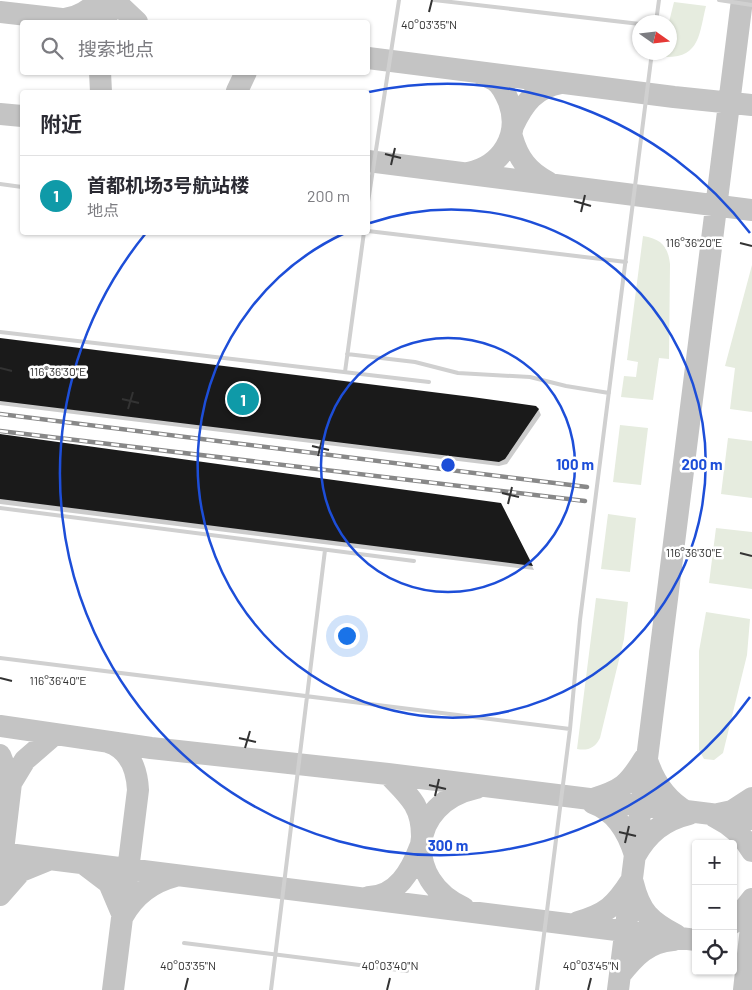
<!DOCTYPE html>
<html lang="zh">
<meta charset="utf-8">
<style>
body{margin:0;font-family:Barlow,"Noto Sans SC",sans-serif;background:#f2f2f3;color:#2b2b33}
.controls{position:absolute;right:15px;bottom:15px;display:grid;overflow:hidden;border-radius:5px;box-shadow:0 1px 4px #0004}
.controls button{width:45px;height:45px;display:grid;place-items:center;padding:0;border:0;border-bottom:1px solid #e1e1e2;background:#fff;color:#2b2b33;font:25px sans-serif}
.compass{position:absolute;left:632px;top:15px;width:45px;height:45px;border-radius:50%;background:#fff;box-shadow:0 1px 4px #0004;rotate:104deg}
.you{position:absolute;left:346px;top:635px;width:18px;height:18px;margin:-12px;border:4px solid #fff;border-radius:50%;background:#1a73e8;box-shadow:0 0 0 8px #1a73e833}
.badge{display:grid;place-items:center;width:32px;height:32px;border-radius:50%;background:#7c3aed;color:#fff;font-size:16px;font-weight:700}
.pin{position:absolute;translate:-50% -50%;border:2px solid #fff;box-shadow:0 1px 5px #0006}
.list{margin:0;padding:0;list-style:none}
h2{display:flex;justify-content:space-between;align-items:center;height:65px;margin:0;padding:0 20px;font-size:21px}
h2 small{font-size:16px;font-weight:400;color:#7c7c81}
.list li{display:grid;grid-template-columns:32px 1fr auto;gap:15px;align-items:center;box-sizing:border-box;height:80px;padding:0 20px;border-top:1px solid #e1e1e2}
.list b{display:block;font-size:19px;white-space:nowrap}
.list p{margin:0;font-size:16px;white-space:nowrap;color:#7c7c81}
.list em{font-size:16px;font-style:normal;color:#7c7c81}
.icon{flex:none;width:28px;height:28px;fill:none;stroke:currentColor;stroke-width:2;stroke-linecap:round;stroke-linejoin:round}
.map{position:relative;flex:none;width:752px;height:990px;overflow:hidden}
.search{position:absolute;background:#fff;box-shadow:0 1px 4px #0004;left:20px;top:20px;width:350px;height:55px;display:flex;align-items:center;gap:12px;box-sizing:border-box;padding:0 18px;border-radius:5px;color:#7c7c81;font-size:19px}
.panel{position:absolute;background:#fff;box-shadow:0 1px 4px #0004;left:20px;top:90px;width:350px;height:145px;border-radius:5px}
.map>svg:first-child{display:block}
</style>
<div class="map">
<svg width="752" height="990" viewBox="0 0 752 990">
<rect width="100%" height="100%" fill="#fff"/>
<!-- green -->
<path fill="#e6ecdf" d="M 674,2 L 706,6 C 699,34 700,58 665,57 L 665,53 L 670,52 L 669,22 Z
M 643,236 C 661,239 668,246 670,264 L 669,359 L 659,358 L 653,400 L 621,397 L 624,376 L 636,377 L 638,362 L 627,360 Z
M 752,265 L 752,412 L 730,409 L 735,368 L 725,366 Z
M 620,425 L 648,428 L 641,485 L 613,482 Z
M 728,438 L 752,441 L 752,498 L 721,494 Z
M 608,514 L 636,518 L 630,572 L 601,569 Z
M 716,528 L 752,532 L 752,589 L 709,583 Z
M 596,598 L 628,602 L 624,639 L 600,738 C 595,748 588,751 577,749 Z
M 706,612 L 750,619 L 747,655 L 723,753 L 714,760 L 704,759 L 699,750 L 699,651 Z"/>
<!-- shadow -->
<path fill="#0003" d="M 0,339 L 538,408 L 541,415 L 507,464 L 499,466 L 0,405 Z
M 0,435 L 504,509 L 534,570 L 0,504 Z"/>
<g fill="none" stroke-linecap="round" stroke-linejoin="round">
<!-- taxiway -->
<path stroke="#c4c4c4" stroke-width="22" d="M 117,0 L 120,6 L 137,22
M 0,12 L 88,22
M 65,19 C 79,17 89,10 100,0
M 106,22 L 109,0
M 368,58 L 674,97 L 752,105
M 100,72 L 101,92
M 237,91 L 246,72
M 0,114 L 22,116
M 513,126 C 524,103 535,88 561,83
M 512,137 C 518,158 528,172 548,182
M 368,161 L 752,210
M 468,173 C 502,166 521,135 509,102 C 506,95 501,84 494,80 C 489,77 484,75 479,73
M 0,726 L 151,748 L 388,774 L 752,819
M 108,742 C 130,749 137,770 138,790 L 113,990
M 0,755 L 11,783
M 647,760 C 654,782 666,800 687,812
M 388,774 C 408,795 422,805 422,836
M 593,799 C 622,790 628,785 644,759
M 593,803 C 616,811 628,832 635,855
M 718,814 L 732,811 L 752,798
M 715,817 C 731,825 743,835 752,851
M 0,853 L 696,940
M 635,856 C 648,833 664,820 689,814
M 84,864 L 109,883 L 123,916 C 135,894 152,882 175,876
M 0,876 L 11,783 L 25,760 L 55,734
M 633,883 C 640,912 650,921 676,935
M 0,895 L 21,871 L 48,860
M 369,897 C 397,896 411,871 420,847
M 464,908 C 402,880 408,803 476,788
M 578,922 C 606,914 615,906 631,881
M 733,923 L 752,899
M 620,975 C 635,956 648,942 673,940
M 618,990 L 742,0
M 744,990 L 752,918"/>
</g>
<!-- building -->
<path fill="#1a1a1a" d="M 0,338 L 472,397 L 536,406 L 539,409 L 505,459 L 499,462 L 0,401 Z
M 0,434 L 501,503 L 533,566 L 0,499 Z"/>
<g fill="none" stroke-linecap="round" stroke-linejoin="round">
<!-- service -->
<path stroke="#d0d0d0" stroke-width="4" d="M 434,0 L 640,24
M 719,0 L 752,5
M 656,22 L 659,0
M 0,184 L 22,187
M 368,202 L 399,0
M 368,231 L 626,262
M 0,332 L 429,382
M 347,354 L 415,362 L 458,373 L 530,377 L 566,386 L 609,393
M 345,372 L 364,232
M 0,508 L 414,561
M 0,658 L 570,729
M 184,943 L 407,971
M 271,990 L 325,550
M 537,990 L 570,729 L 580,620 L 652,52"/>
<!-- rail casing -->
<g stroke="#888" stroke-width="4.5">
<path id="rail" d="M 0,414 L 587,487
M 0,431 L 585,501"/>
</g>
<!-- rail -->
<use href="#rail" stroke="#fff" stroke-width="2.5" stroke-dasharray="8" stroke-linecap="butt"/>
</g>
<!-- ticks -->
<path fill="none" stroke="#333" stroke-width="2" d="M 429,12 L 432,0M 385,154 L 401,158M 391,165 L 395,148M 574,201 L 591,206M 581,212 L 585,195M 740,243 L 752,246M 0,368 L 12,371M 122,399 L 139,403M 128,409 L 133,392M 312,446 L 329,450M 318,456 L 322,440M 502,493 L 519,497M 508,504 L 512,487M 740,553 L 752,556M 0,678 L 12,681M 239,738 L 256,742M 245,748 L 250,731M 429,785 L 446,789M 435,796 L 439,779M 619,832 L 636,836M 625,843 L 629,826M 185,990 L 188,978M 387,990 L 390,978M 588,990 L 591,978"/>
<!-- distance rings -->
<g fill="none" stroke="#1d4ed8" stroke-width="2.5">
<circle cx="448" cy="465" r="127"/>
<path d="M370 223A254 254 0 1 1 345 233"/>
<path d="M750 697A381 381 0 1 1 146 233M369 92A381 381 0 0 1 750 233"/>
</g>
<g font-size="12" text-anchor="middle" fill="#333" stroke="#fff" stroke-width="5" stroke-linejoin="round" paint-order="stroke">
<text x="429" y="29">40°03'35"N</text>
<text x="694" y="247">116°36'20"E</text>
<text x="58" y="376">116°36'30"E</text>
<text x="694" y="557">116°36'30"E</text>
<text x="58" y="685">116°36'40"E</text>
<text x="188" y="970">40°03'35"N</text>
<text x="390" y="970">40°03'40"N</text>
<text x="591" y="970">40°03'45"N</text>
</g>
<circle cx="448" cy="465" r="8" fill="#1d4ed8" stroke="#fff" stroke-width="2.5"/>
<g font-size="15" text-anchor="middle" font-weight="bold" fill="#1d4ed8" stroke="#fff" stroke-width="5" stroke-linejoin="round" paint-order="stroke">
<text x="575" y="470">100 m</text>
<text x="702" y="470">200 m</text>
<text x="448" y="851">300 m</text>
</g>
</svg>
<div class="controls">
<button>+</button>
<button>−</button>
<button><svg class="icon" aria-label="locate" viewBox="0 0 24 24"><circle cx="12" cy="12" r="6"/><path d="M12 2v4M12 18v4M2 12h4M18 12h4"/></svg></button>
</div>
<svg class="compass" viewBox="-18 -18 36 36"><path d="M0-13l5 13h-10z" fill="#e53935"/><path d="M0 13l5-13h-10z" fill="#7c7c81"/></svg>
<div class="you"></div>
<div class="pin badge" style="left:243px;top:399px;background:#0f9aa8">1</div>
<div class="search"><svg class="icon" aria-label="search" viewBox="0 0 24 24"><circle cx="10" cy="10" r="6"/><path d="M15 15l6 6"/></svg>搜索地点</div>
<section class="panel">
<h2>附近<small></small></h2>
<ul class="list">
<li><span class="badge" style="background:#0f9aa8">1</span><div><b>首都机场3号航站楼</b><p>地点</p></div><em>200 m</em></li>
</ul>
</section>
</div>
